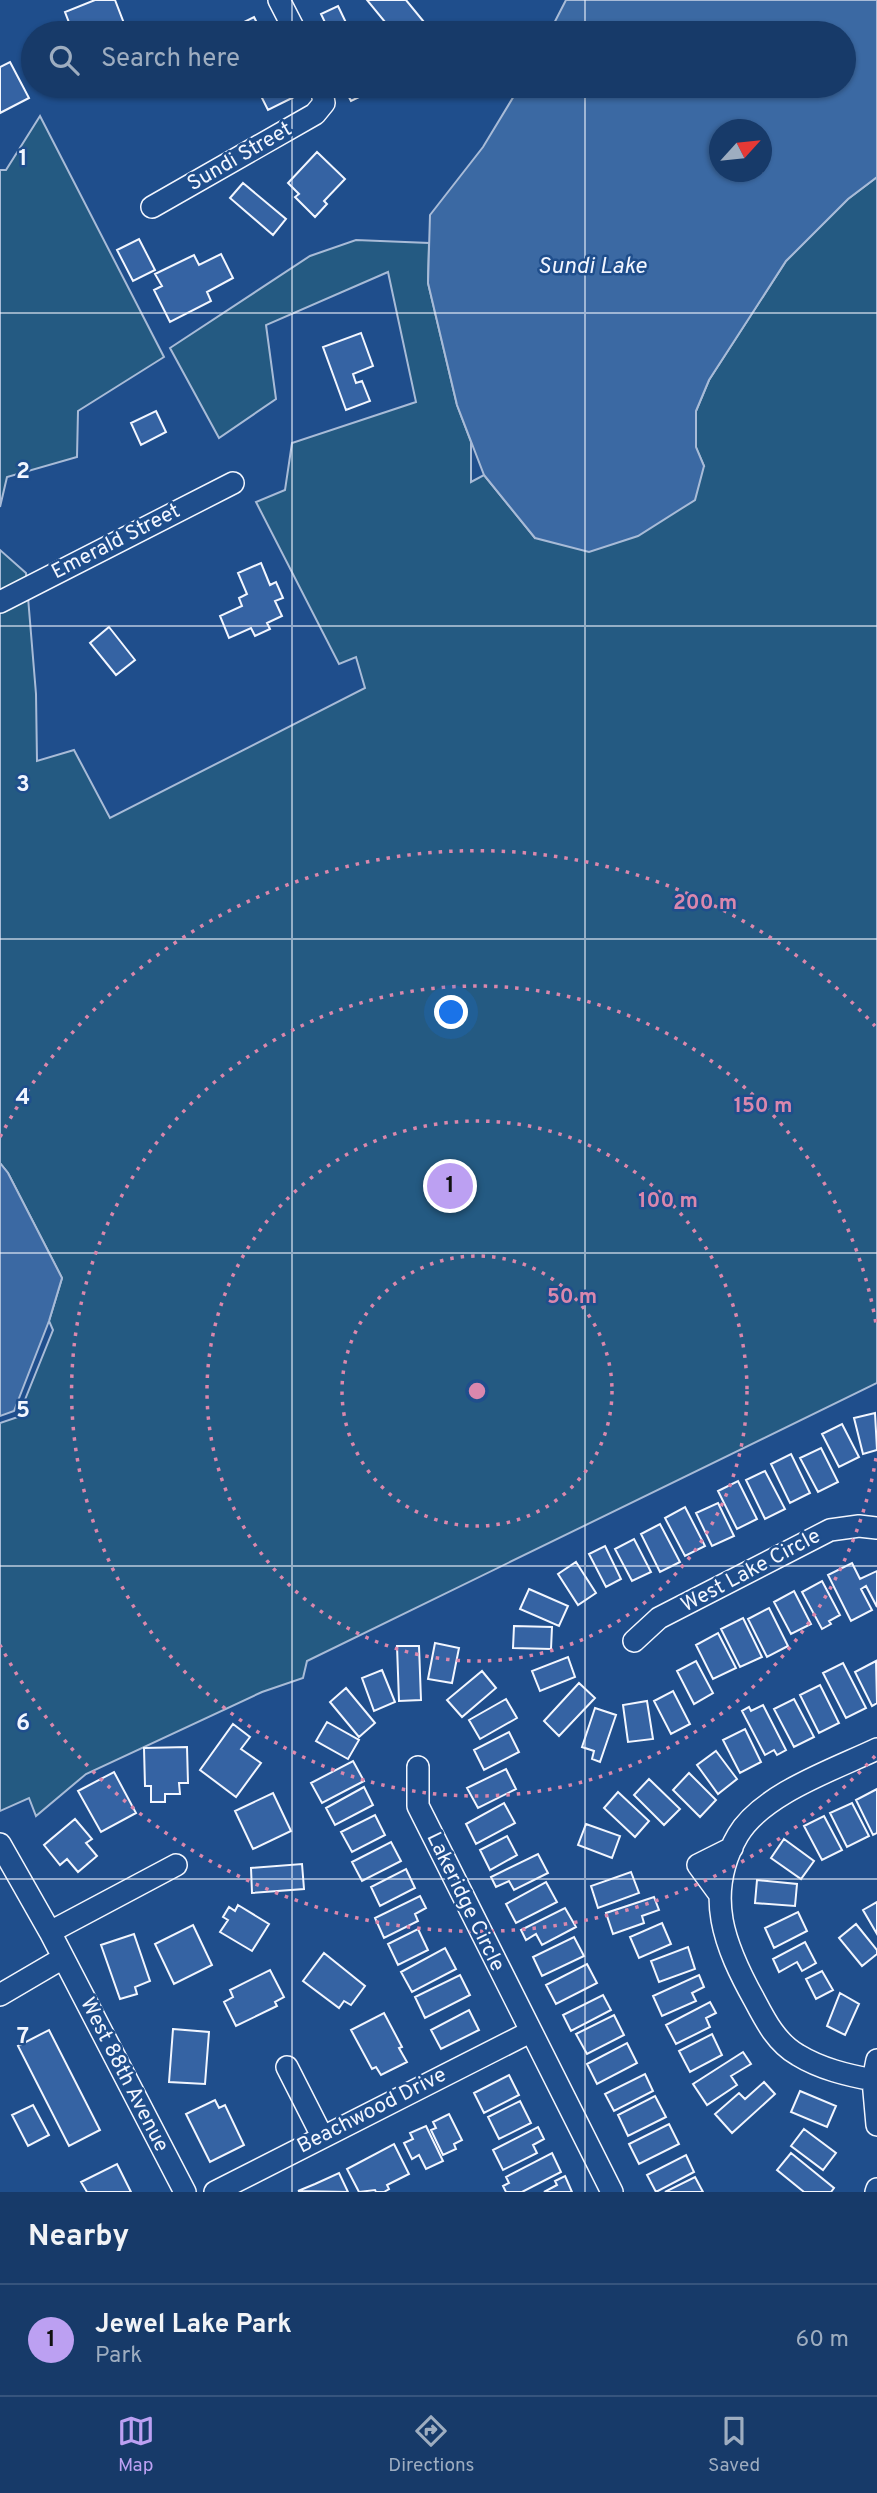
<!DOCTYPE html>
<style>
body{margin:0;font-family:Overpass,sans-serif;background:#20416f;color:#f1f3f6}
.compass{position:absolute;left:709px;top:119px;width:63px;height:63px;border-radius:50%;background:#173a69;box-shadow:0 2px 5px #0004;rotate:63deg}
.you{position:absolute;left:452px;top:1013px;width:24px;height:24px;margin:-18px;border:5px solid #fff;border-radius:50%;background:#1a73e8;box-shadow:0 0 0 10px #1a73e833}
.badge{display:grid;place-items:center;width:46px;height:46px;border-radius:50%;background:#bca0f2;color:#111;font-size:23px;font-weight:700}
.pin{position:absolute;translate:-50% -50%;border:4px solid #fff;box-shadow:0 2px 7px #0006}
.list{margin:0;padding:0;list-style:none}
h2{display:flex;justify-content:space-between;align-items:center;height:91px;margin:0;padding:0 28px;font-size:30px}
h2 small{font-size:23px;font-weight:400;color:#9eadc0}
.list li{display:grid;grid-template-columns:46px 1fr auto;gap:21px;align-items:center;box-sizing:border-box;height:112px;padding:0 28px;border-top:2px solid #36547d}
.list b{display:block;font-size:26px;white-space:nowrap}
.list p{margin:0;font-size:23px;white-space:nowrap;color:#9eadc0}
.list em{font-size:23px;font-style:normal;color:#9eadc0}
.icon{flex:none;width:38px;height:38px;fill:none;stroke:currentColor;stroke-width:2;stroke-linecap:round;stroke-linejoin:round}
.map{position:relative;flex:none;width:877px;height:2192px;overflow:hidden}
.search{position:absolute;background:#173a69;box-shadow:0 2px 5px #0004;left:21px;right:21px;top:21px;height:77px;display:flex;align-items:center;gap:18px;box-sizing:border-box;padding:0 24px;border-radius:38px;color:#9eadc0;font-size:26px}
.sheet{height:203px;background:#173a69}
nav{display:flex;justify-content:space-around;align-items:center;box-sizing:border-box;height:98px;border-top:2px solid #36547d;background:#173a69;font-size:19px;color:#9eadc0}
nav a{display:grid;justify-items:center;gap:4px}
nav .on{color:#bca0f2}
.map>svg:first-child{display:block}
</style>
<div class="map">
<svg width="877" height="2192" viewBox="0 0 877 2192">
<rect width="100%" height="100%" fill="#1f4e8c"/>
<!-- green -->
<path fill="#245a82" stroke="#a8bbd7" stroke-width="2" d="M 40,116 L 164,357 L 78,411 L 77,457 L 7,477 L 0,507 L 0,170 L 6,170 Z
M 877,177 L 877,1383 L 307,1661 L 303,1678 L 262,1692 L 86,1774 L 36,1816 L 29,1798 L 0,1811 L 0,1423 L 18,1417 L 53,1330 L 49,1321 L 62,1278 L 8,1173 L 0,1163 L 0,550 L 26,573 L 36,694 L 37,761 L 74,750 L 110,818 L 365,688 L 356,657 L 339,664 L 256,502 L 285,490 L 292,443 L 416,402 L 388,272 L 266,325 L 276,399 L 219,438 L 170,348 L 310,256 L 356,240 L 429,243 L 428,283 L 457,405 L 471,442 L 471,482 L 484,475 L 535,538 L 704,466 L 696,448 L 696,411 L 709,380 L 786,261 L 848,199 Z"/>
<!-- water -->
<path fill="#3b69a3" stroke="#a8bbd7" stroke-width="2" fill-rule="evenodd" d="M 566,0 L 877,0 L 877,177 L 848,199 L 786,261 L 709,380 L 696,411 L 696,447 L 704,466 L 695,500 L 638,536 L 589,552 L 535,538 L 484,475 L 457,405 L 428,283 L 430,215 L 483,147 L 520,86 L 844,86 L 844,33 L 549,33 ZM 720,130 L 762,130 L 762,172 L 720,172 Z
M 0,1163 L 8,1173 L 62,1278 L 49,1321 L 14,1411 L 0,1416 Z"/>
<!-- building -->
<path fill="#3563a3" stroke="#f2f6ff" stroke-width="2" d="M 95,0 L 115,0 L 125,26 L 107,33 L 73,33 L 65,12 Z
M 367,0 L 406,0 L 433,33 L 394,33 Z
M 338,6 L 351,33 L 330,33 L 321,14 Z
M 254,17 L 262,33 L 230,33 L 228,30 Z
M 10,62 L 29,98 L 0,113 L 0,67 Z
M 256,86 L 288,86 L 294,97 L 268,110 Z
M 343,86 L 382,86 L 351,101 Z
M 317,152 L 345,179 L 324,201 L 327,204 L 315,217 L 295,197 L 299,194 L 288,183 Z
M 243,183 L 286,219 L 273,235 L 230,198 Z
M 139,239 L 155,270 L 133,281 L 117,250 Z
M 221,254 L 233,278 L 207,292 L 211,301 L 170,322 L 154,290 L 162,286 L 155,274 L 194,255 L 199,265 Z
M 361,333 L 373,366 L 353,374 L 356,383 L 362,381 L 370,401 L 346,410 L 323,347 Z
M 156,411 L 166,432 L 141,445 L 131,423 Z
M 261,563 L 270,585 L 276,582 L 283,598 L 275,601 L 282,616 L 267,623 L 270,629 L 255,636 L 251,628 L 229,638 L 220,616 L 242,606 L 239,598 L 247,594 L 238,573 Z
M 109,627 L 135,660 L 116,675 L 90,643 Z
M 875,1413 L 877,1450 L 863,1454 L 854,1418 Z
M 842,1424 L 859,1457 L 839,1467 L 822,1434 Z
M 821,1448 L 838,1482 L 818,1492 L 800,1458 Z
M 791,1454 L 810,1493 L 790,1503 L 771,1464 Z
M 765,1471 L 785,1509 L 765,1519 L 746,1480 Z
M 738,1481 L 757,1519 L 737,1529 L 718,1491 Z
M 718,1503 L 734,1536 L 712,1546 L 696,1513 Z
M 685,1507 L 705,1546 L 685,1556 L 665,1518 Z
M 660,1524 L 680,1562 L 660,1572 L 641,1534 Z
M 634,1539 L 651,1572 L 632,1581 L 615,1549 Z
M 605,1546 L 621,1579 L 606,1587 L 589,1554 Z
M 576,1562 L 596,1593 L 578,1605 L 558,1574 Z
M 852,1563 L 860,1579 L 877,1571 L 877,1607 L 866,1586 L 861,1589 L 872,1610 L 851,1621 L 828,1575 Z
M 822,1581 L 840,1615 L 829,1621 L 831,1624 L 822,1629 L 802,1592 Z
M 529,1589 L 568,1606 L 559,1626 L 520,1609 Z
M 794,1591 L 811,1624 L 791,1634 L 774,1602 Z
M 769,1608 L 788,1646 L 767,1657 L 748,1619 Z
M 743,1618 L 762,1657 L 740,1667 L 721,1629 Z
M 514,1626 L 552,1627 L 551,1649 L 513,1648 Z
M 718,1633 L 736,1668 L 713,1679 L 696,1645 Z
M 435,1643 L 459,1648 L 452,1683 L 428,1679 Z
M 397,1646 L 419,1646 L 421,1700 L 399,1701 Z
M 568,1657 L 575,1677 L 540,1691 L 532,1671 Z
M 696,1661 L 713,1693 L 694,1704 L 677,1671 Z
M 876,1661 L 877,1703 L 872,1706 L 855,1672 Z
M 843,1663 L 866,1708 L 846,1718 L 823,1673 Z
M 382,1670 L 395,1702 L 374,1711 L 362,1678 Z
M 482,1671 L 496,1688 L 462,1717 L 447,1700 Z
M 579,1683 L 595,1698 L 559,1736 L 544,1721 Z
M 820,1685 L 839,1723 L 819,1733 L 800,1695 Z
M 346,1688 L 375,1723 L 359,1737 L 330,1702 Z
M 673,1691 L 690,1724 L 671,1734 L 654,1701 Z
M 506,1699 L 517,1718 L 480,1739 L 469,1720 Z
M 794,1699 L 814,1737 L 794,1747 L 774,1709 Z
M 647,1701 L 653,1739 L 628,1742 L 623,1705 Z
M 763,1705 L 786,1750 L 777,1755 L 774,1750 L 765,1755 L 742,1711 L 749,1707 L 751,1711 Z
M 595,1708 L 616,1715 L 600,1762 L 592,1759 L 594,1751 L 582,1747 Z
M 327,1722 L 359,1740 L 348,1759 L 316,1741 Z
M 233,1724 L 250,1737 L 241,1749 L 261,1763 L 236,1797 L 200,1770 Z
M 745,1729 L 761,1762 L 740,1773 L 723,1740 Z
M 509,1732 L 519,1752 L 484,1770 L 474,1750 Z
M 187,1747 L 188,1783 L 179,1783 L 180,1794 L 165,1794 L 165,1802 L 151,1802 L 151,1786 L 145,1786 L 144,1748 Z
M 716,1751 L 737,1779 L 718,1794 L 697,1765 Z
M 353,1761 L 364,1781 L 322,1803 L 311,1783 Z
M 506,1769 L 516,1789 L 478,1808 L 467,1788 Z
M 114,1772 L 136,1813 L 101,1832 L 78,1791 Z
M 689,1773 L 716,1800 L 700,1817 L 673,1790 Z
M 649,1779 L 680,1809 L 664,1825 L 634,1795 Z
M 364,1787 L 373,1805 L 335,1825 L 326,1808 Z
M 877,1789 L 877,1833 L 873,1835 L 856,1800 Z
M 618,1792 L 649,1821 L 635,1837 L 604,1808 Z
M 273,1793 L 291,1831 L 253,1849 L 235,1811 Z
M 504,1803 L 515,1823 L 476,1844 L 466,1824 Z
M 852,1803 L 869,1836 L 847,1847 L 830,1813 Z
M 375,1815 L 385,1835 L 352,1852 L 341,1832 Z
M 824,1816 L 842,1850 L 822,1860 L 804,1826 Z
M 75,1819 L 92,1839 L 86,1843 L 97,1856 L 78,1872 L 67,1859 L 60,1865 L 44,1845 Z
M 586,1824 L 620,1836 L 612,1858 L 578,1845 Z
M 507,1836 L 517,1855 L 490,1870 L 480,1850 Z
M 784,1839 L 814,1861 L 801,1879 L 771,1858 Z
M 391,1842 L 401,1861 L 362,1881 L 352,1862 Z
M 538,1854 L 548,1873 L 514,1890 L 509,1881 L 496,1887 L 491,1877 Z
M 302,1864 L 304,1889 L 252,1893 L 251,1868 Z
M 406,1869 L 415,1888 L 380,1906 L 371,1887 Z
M 631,1872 L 639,1893 L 598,1908 L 591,1886 Z
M 757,1880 L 797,1884 L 795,1906 L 755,1903 Z
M 546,1882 L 557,1902 L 516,1923 L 506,1904 Z
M 420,1896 L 426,1908 L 415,1914 L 418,1921 L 384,1938 L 375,1918 Z
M 654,1897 L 659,1910 L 642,1916 L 644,1923 L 613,1934 L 606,1913 Z
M 877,1902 L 877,1934 L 863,1910 Z
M 238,1905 L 269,1924 L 252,1951 L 220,1932 L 228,1920 L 223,1917 L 229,1907 L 235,1911 Z
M 565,1908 L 576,1927 L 542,1945 L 536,1934 L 526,1940 L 521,1930 Z
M 798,1912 L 807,1931 L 774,1948 L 765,1928 Z
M 662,1923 L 671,1944 L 639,1958 L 630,1937 Z
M 856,1924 L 877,1950 L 877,1954 L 862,1966 L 839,1938 Z
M 193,1925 L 212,1965 L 174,1984 L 155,1944 Z
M 418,1929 L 428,1950 L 398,1965 L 388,1944 Z
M 134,1934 L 150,1981 L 135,1987 L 137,1994 L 120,1999 L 101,1945 Z
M 574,1937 L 584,1956 L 542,1976 L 533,1957 Z
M 805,1942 L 816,1963 L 802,1971 L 797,1962 L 779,1972 L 773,1959 Z
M 688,1947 L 695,1969 L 659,1982 L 651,1961 Z
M 445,1948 L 456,1969 L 412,1992 L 401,1972 Z
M 324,1953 L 365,1986 L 351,2005 L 344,2001 L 339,2008 L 303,1981 Z
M 587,1964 L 597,1983 L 556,2004 L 546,1985 Z
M 270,1970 L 284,1997 L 275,2002 L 277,2006 L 236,2026 L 224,2002 L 233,1997 L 230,1990 Z
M 822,1971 L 833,1990 L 816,1999 L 806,1979 Z
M 460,1975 L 470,1995 L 425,2018 L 415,1997 Z
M 699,1975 L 704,1987 L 692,1993 L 696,2001 L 662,2016 L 653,1996 Z
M 840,1993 L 859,2004 L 845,2035 L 827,2026 Z
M 603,1995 L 611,2010 L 571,2031 L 563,2015 Z
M 710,2002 L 716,2013 L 706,2018 L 710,2027 L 676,2044 L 666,2025 Z
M 469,2010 L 479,2030 L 441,2049 L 431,2030 Z
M 384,2013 L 402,2047 L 399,2048 L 407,2062 L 381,2075 L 376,2067 L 372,2069 L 351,2030 Z
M 614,2015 L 624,2035 L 587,2054 L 576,2034 Z
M 173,2029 L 209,2032 L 205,2084 L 169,2082 Z
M 49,2030 L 100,2130 L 69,2146 L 18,2046 Z
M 712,2034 L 722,2055 L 690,2072 L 679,2051 Z
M 627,2043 L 637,2063 L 597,2084 L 587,2064 Z
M 743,2052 L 751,2064 L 731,2076 L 737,2085 L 707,2105 L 693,2084 Z
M 645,2074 L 653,2091 L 614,2111 L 605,2094 Z
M 509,2075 L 519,2095 L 484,2113 L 474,2093 Z
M 764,2082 L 775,2094 L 732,2133 L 715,2114 L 739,2093 L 745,2099 Z
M 800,2091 L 836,2106 L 827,2127 L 791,2112 Z
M 655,2096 L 666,2117 L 628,2136 L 618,2115 Z
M 215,2100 L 219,2108 L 225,2105 L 244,2145 L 210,2162 L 186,2114 Z
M 520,2101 L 531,2123 L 499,2139 L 488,2117 Z
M 33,2105 L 49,2135 L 28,2146 L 12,2115 Z
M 449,2114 L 462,2140 L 454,2144 L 456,2149 L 443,2155 L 431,2130 L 436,2128 L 433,2122 Z
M 669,2124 L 679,2144 L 639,2164 L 629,2144 Z
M 426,2126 L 443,2161 L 426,2169 L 419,2155 L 412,2159 L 404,2143 L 413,2139 L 410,2133 Z
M 538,2127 L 544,2139 L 533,2145 L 537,2153 L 503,2170 L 493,2150 Z
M 804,2129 L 836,2153 L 823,2170 L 791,2146 Z
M 394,2144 L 409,2174 L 387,2185 L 389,2189 L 384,2192 L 376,2192 L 375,2190 L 359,2192 L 347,2169 Z
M 552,2153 L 561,2172 L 522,2192 L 506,2192 L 503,2186 L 509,2183 L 506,2177 Z
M 791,2153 L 834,2188 L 831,2192 L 804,2192 L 777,2170 Z
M 686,2155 L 694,2172 L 656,2192 L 647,2175 Z
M 117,2164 L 131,2192 L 87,2192 L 81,2182 Z
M 339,2173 L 348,2192 L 298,2191 L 315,2184 Z
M 565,2176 L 572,2192 L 544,2192 L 557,2185 L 555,2181 Z
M 695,2177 L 703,2192 L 665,2192 Z"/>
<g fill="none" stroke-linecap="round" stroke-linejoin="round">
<!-- minor casing -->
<g stroke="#f2f6ff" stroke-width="24">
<path id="minor" d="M 279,0 L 296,33
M 152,207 L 315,114 L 324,103 L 321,86
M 0,602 L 233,483
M 634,1641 L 659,1618 L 830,1530 L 859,1526 L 877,1528
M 418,1767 L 418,1806 L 612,2192
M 0,1844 L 50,1932 L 185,2192
M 720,1895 L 698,1865 L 732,1848
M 50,1932 L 176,1865
M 0,1995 L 63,1958
M 877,2060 L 873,2080 L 877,2125
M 287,2067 L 322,2136
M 873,2080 C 847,2075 821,2069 798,2055 C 777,2043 766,2022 755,2001 C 725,1947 703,1895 738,1835 C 762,1794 835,1769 877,1749
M 215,2192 L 530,2032
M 876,2192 L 877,2189"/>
</g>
<!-- minor -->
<use href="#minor" stroke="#1f4e8c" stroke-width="21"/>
</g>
<!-- grid -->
<path fill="none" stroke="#f2f6ff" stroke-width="2" stroke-opacity="0.55" d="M 292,0 L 292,33M 585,0 L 585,33M 292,86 L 292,2192M 585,86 L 585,2192M 0,313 L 877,313M 0,626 L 877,626M 0,939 L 877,939M 0,1253 L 877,1253M 0,1566 L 877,1566M 0,1879 L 877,1879"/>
<!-- distance rings -->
<g fill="none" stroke="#da87ad" stroke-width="3.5" stroke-dasharray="3.5 7">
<circle cx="477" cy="1391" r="135"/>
<circle cx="477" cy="1391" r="270"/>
<path d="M876 1458A405 405 0 1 1 876 1324"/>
<path d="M875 1756A540 540 0 0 1 0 1645M0 1137A540 540 0 0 1 875 1026"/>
</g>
<g text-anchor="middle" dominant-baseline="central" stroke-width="5" stroke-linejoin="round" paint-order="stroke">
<!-- street labels -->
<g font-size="21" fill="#f2f6ff" stroke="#1f4e8c">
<text transform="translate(240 157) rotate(-30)">Sundi Street</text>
<text transform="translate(116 542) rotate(-27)">Emerald Street</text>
<text transform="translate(751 1571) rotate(-28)">West Lake Circle</text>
<text transform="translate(465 1902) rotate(64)">Lakeridge Circle</text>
<text transform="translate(124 2075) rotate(63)">West 88th Avenue</text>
<text transform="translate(372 2111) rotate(-27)">Beachwood Drive</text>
</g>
<!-- water labels -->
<g font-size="23" font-style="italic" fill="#f2f6ff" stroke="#1f4e8c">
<text x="592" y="267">Sundi Lake</text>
</g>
</g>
<g font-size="23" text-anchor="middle" font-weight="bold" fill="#f2f6ff" stroke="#1f4e8c" stroke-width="5" stroke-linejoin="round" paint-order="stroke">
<text x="23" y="165">1</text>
<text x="23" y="478">2</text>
<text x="23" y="791">3</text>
<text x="23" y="1104">4</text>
<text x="23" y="1417">5</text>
<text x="23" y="1730">6</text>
<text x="23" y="2043">7</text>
</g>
<circle cx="477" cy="1391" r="10" fill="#da87ad" stroke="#1f4e8c" stroke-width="3.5"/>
<g font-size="21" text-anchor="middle" font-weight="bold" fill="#da87ad" stroke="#1f4e8c" stroke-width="5" stroke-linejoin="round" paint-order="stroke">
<text x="705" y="909">200 m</text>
<text x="763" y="1112">150 m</text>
<text x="668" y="1207">100 m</text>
<text x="572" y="1303">50 m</text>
</g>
</svg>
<svg class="compass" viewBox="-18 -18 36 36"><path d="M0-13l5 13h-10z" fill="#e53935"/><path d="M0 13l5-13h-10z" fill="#9eadc0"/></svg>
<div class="you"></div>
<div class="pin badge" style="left:450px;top:1186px">1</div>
<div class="search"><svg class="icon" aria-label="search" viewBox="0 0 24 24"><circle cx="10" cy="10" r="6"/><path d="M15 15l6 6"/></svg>Search here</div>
</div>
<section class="sheet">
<h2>Nearby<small></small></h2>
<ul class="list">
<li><span class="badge">1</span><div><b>Jewel Lake Park</b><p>Park</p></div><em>60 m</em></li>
</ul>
</section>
<nav>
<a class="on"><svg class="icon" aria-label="map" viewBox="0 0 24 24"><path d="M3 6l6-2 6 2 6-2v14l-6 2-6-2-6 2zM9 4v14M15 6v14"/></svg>Map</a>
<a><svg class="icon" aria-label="directions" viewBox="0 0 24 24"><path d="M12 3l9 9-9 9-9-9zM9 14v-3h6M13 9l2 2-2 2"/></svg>Directions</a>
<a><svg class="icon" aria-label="saved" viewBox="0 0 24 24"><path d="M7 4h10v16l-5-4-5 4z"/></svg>Saved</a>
</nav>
